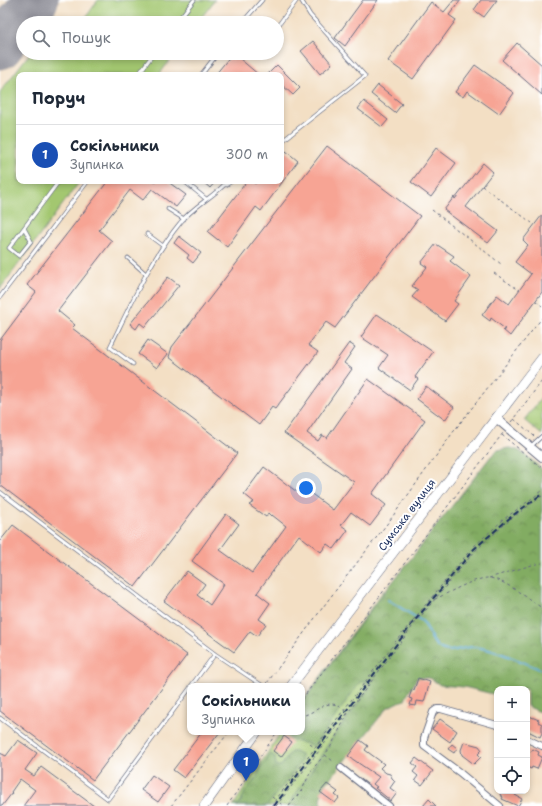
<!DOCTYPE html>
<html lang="uk">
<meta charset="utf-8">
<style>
body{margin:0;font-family:"Shantell Sans",sans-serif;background:#f6f6f7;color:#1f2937}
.controls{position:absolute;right:12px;bottom:12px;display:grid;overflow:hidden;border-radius:8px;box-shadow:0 2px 6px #0003}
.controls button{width:36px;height:36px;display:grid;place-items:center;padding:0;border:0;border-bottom:1px solid #e0e1e3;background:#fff;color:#1f2937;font:20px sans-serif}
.you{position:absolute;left:306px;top:488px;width:14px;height:14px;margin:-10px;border:3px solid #fff;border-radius:50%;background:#1a73e8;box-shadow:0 0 0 6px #1a73e833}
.badge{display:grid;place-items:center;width:26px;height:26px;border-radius:50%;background:#2563eb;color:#fff;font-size:13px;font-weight:700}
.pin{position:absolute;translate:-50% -33px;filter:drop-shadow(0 1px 2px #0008)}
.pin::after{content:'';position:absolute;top:21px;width:14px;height:12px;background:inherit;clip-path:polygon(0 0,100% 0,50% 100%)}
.popup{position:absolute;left:187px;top:683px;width:118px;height:52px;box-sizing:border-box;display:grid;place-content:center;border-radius:8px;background:#fff;filter:drop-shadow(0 1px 3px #0005);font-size:13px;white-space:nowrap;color:#747a83}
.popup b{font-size:15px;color:#1f2937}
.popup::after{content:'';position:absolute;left:50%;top:100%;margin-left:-8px;border:8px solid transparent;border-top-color:#fff}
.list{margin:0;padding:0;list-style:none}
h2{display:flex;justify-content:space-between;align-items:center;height:52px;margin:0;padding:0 16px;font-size:17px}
h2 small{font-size:13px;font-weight:400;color:#747a83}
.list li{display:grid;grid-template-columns:26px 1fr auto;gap:12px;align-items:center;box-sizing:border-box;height:60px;padding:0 16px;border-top:1px solid #e0e1e3}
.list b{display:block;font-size:15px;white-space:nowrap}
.list p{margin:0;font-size:13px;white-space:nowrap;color:#747a83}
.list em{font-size:13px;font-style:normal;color:#747a83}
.icon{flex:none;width:22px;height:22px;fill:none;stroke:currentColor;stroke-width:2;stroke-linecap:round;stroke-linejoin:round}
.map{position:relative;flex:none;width:542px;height:806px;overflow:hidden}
.search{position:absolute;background:#fff;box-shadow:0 2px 6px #0003;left:16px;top:16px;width:268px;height:44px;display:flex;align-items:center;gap:10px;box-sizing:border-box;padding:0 14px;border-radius:22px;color:#747a83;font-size:15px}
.panel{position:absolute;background:#fff;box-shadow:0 2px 6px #0003;left:16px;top:72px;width:268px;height:112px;border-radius:8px}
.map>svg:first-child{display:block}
</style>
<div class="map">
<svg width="542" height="806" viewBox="0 0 542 806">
<defs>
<pattern id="forest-crowns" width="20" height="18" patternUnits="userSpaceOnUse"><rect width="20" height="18" fill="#82ac62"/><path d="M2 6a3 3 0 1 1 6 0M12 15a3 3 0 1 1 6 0" fill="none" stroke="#6a8c54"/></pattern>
<pattern id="park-crowns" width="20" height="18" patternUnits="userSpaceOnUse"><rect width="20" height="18" fill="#a3c770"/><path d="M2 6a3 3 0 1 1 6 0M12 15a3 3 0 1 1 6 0" fill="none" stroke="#84a25f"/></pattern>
</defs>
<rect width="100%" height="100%" fill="#fff"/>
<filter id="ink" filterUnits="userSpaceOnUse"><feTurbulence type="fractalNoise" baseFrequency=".025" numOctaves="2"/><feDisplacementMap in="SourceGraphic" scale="8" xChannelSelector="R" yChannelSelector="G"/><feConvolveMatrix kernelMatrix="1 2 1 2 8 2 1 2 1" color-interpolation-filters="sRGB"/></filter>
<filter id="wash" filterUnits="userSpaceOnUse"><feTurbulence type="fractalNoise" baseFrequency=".012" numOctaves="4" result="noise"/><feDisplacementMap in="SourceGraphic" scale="16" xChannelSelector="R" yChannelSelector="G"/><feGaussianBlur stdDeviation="0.9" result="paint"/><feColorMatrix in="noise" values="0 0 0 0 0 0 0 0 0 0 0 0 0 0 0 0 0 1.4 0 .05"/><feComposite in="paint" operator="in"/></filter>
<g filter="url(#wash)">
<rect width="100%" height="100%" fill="#f3dfc4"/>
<!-- green -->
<path fill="#a3c770" stroke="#5f7b67" d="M 98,0 L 215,0 L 197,23 L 82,23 Z
M 30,53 L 175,53 L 159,75 L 19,75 L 19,181 L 80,181 L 0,289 L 0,92 Z
M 384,590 L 361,681 L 366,681 L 370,687 L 329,743 L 291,803 L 288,806 L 233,806 L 281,732 L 302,732 L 302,702 Z"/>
<!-- forest -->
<path fill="url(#forest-crowns)" stroke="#4e6e60" d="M 509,448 C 521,448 533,462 542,469 L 542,713 L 527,706 L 527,689 L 497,689 L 497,695 L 464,687 L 440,685 L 430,678 L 417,678 C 414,686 408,691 405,700 L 396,703 L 387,708 L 322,789 L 321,803 L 322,806 L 288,806 L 329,743 L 370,687 L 366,681 L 361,681 L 314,746 C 304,742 288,742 283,732 L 302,732 L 302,703 L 373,607 L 491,456 L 498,450 Z
M 291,752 L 296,752 L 301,754 L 301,762 L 267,806 L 235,806 L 240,803 L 245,792 L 257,777 L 260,769 L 271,754 L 275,757 L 276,766 L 281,766 Z"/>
<!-- park -->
<path fill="url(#park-crowns)" stroke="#5f7b67" d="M 542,397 L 542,435 L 524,420 Z"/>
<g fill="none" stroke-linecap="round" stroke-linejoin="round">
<!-- stream -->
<path stroke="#5eabd7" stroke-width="2" d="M 388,600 L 422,621 C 429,628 430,641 438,647 C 450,656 461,646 474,647 C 496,649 521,662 542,670"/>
<!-- runway -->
<path stroke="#878791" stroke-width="45" d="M 0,47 L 36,0"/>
</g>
<g id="blocks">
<!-- building -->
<path fill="#f7a494" d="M 363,0 L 378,0 L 345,46 L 335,38 Z
M 454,0 L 461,0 L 449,15 L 456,20 L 413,79 L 388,61 L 431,2 L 444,12 Z
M 481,0 L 497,0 L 484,17 L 474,10 Z
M 313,41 L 332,64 L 320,74 L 301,51 Z
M 517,43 L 542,65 L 542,95 L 502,60 Z
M 233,53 L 259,75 L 215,75 Z
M 277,65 L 300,88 L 293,95 L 281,84 L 281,75 L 267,75 Z
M 475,65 L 514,93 L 499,114 L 467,91 L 463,97 L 455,92 Z
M 378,85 L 402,104 L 395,113 L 371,94 Z
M 364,101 L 388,120 L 382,127 L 358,109 Z
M 327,146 L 420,216 L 335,328 L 326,322 L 308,345 L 318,352 L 275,409 L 272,407 L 259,425 L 169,357 L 172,347 Z
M 436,148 L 456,163 L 431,197 L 411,182 Z
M 286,151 L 298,161 L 261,211 L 256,207 L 227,247 L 208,232 L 247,181 L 252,181 L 255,184 L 257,181 L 281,181 L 281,157 Z
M 483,163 L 493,172 L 466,207 L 498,231 L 488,243 L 444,210 L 454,197 L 455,199 Z
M 108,181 L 167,181 L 186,195 L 176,207 L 152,189 L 143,200 L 130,190 L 99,230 L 112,241 L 58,311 L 75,325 L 72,328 L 237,453 L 135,587 L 0,485 L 0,340 L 36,292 L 27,285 Z
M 202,181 L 216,181 L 210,188 Z
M 542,215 L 542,292 L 510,336 L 503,330 L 505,329 L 491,318 L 490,321 L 482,315 L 497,295 L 509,304 L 531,274 L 515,262 L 528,245 L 523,240 Z
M 179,236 L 201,253 L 193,263 L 187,258 L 189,255 L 174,243 Z
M 436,244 L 454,256 L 450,261 L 471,277 L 454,301 L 458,304 L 445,321 L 412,297 L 418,290 L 412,286 L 427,267 L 421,263 Z
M 168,277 L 179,285 L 145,327 L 140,323 L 136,329 L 130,324 Z
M 377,314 L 433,352 L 415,377 L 418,379 L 410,390 L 379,368 L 388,355 L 361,337 Z
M 148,340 L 168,354 L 157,368 L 138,354 Z
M 349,343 L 355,347 L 344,363 L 352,369 L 307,433 L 318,441 L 322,435 L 327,438 L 368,379 L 425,420 L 372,494 L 386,505 L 370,526 L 351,512 L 341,525 L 348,530 L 334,549 L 327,544 L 321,552 L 299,535 L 257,593 L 270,603 L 259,619 L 266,624 L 257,636 L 250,631 L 234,652 L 164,601 L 187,571 L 205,584 L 197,595 L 210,605 L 224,584 L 192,561 L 226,514 L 239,524 L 220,550 L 252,573 L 286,526 L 272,515 L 271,516 L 268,513 L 266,517 L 249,505 L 254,502 L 244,494 L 264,467 L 297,492 L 301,486 L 333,510 L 354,482 L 284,433 Z
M 426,386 L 454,407 L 445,420 L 417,399 Z
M 13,525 L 187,655 L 93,780 L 0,711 L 0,541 Z
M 418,678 L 430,682 L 424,702 L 417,701 L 416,706 L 410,705 L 412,699 L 409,698 L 412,689 L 414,690 Z
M 529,716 L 539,720 L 538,722 L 542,724 L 542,733 L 540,737 L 528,731 L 527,720 Z
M 440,719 L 457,731 L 450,742 L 432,729 Z
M 202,732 L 220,732 L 184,778 L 173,770 Z
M 284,736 L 292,742 L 281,757 L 273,751 Z
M 18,740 L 37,753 L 25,770 L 34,776 L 41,767 L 94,806 L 23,806 L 35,790 L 20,779 L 11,792 L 12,793 L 2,806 L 0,806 L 0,753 L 6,756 Z
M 360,740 L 368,746 L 365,750 L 384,764 L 380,768 L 386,773 L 390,774 L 392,778 L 395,781 L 390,788 L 397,793 L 391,801 L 375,788 L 377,787 L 373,784 L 379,777 L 348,756 Z
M 464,742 L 479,746 L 482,750 L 478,754 L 481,757 L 474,764 L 462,755 L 461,750 Z
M 452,744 L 457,748 L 454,753 L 448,749 Z
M 533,749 L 539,752 L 538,755 L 542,757 L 537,769 L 532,767 L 531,769 L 527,767 L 527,750 L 531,752 Z
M 416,758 L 433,771 L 422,785 L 415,780 L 418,776 L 413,772 L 417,767 L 412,763 Z
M 152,775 L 169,787 L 158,802 L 141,790 Z
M 327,784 L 338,792 L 335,795 L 339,798 L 335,803 L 320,792 Z
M 501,791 L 517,791 L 515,795 L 522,799 L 518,806 L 502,799 L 503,797 L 500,795 Z
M 429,799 L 436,806 L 423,806 Z"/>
</g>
</g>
<g filter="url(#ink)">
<use href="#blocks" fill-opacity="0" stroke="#676d82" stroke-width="1"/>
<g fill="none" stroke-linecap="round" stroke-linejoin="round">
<!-- lane casing -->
<g stroke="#676d82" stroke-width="4.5">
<path id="lane" d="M 176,23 L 194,0
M 242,23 L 262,0
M 277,27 L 297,0
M 138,75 L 154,53
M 201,75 L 218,53
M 281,142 L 365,76 L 310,15 L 301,0
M 184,181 L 206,199
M 226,185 L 232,181
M 168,209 L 184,219
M 24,228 L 31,241 L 19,256 L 9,248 L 59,181
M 147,234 L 163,246
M 128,258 L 146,274
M 0,297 L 88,181
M 133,364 L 110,347 C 131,304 150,260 180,223 C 193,206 214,197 228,181
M 530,447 L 542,436
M 0,492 L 215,654
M 191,686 L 215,654 L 263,686
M 0,718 L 108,799 L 190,688"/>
</g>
<!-- street casing -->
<g stroke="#676d82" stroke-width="8">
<path id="street" d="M 497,725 L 441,709 L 437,709 L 433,712 L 424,738 L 424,746 L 459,772 L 500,806
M 527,739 L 542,746
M 341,768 L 389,806"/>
</g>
<!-- secondary casing -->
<g stroke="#676d82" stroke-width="10">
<path id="secondary" d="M 496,418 L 542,457"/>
</g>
<!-- primary casing -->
<g stroke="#676d82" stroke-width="10">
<path id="primary" d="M 291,686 L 542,358
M 204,806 L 257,732"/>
</g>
<!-- path -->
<path stroke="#676d82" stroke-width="1" stroke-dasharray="3 3" stroke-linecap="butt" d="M 482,186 L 532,223
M 432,210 L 501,264
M 494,273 L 519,290
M 536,301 L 542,306
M 514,419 L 534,436
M 511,422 L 542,381
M 502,435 L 542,468
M 489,578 L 532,565 L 542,563
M 435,599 C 449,593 472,579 487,578 C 501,577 530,600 542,608
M 267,683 L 329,599 L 390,520 L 454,431 L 542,318
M 302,699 L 503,433
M 310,744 L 315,748
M 325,755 L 333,761
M 272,797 L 277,801
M 280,803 L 284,806
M 171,806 L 229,732
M 227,806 L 277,732
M 271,806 L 396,641 L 472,548 L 504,519 L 542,491
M 276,806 L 319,751 L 416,622 L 475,551 L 512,518 L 542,496
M 289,806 L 302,790 L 311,771 L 330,748 L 348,713 C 329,694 322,710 302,716"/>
<!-- lane -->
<use href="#lane" stroke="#fff" stroke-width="3"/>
<!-- street -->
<use href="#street" stroke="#fff" stroke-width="6"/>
<!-- secondary -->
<use href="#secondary" stroke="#fff" stroke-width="8"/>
<!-- primary -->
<use href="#primary" stroke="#fff" stroke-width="9"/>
<!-- rail -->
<path stroke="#1b2f5e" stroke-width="2" stroke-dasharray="6 3" stroke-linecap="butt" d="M 274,806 L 412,624 L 474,549 L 512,516 L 542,494"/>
</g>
</g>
<g text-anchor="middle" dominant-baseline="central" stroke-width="4" stroke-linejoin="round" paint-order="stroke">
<!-- street labels -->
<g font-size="11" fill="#1b2f5e" stroke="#fff">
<text transform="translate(407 515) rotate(-53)">Сумська вулиця</text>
</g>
</g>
</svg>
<div class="controls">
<button>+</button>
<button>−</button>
<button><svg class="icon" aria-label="locate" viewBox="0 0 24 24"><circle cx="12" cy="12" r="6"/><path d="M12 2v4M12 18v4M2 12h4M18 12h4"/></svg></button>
</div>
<div class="you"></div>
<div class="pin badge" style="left:246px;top:781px;background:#1a4fb4">1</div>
<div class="popup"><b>Сокільники</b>Зупинка</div>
<div class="search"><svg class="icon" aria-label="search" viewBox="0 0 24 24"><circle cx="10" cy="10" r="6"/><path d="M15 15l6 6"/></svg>Пошук</div>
<section class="panel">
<h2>Поруч<small></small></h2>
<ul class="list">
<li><span class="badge" style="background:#1a4fb4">1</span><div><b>Сокільники</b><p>Зупинка</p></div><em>300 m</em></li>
</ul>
</section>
</div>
